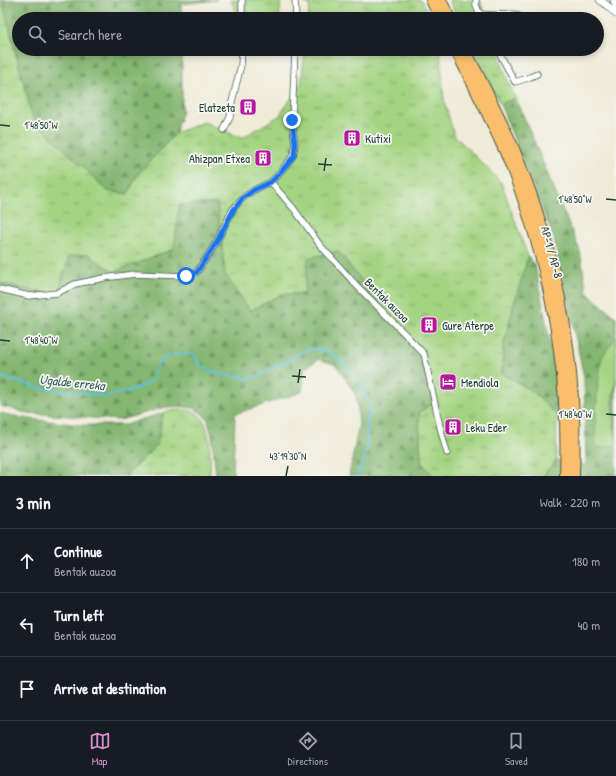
<!DOCTYPE html>
<meta charset="utf-8">
<style>
body{margin:0;font-family:"Patrick Hand",sans-serif;background:#242831;color:#f1f3f6}
.stop{position:absolute;width:12px;height:12px;margin:-9px;border:3px solid #1a73e8;border-radius:50%;background:#fff}
.stop.end{background:#1a73e8;border-color:#fff;box-shadow:0 1px 4px #0008}
.list{margin:0;padding:0;list-style:none}
h2{display:flex;justify-content:space-between;align-items:center;height:52px;margin:0;padding:0 16px;font-size:17px}
h2 small{font-size:13px;font-weight:400;color:#9ea1a6}
.list li{display:grid;grid-template-columns:26px 1fr auto;gap:12px;align-items:center;box-sizing:border-box;height:64px;padding:0 16px;border-top:1px solid #363941}
.list b{display:block;font-size:15px;white-space:nowrap}
.list p{margin:0;font-size:13px;white-space:nowrap;color:#9ea1a6}
.list em{font-size:13px;font-style:normal;color:#9ea1a6}
.icon{flex:none;width:22px;height:22px;fill:none;stroke:currentColor;stroke-width:2;stroke-linecap:round;stroke-linejoin:round}
.map{position:relative;flex:none;width:616px;height:476px;overflow:hidden}
.search{position:absolute;background:#171b24;box-shadow:0 2px 6px #0003;left:12px;right:12px;top:12px;height:44px;display:flex;align-items:center;gap:10px;box-sizing:border-box;padding:0 14px;border-radius:22px;color:#9ea1a6;font-size:15px}
.sheet{height:244px;background:#171b24}
nav{display:flex;justify-content:space-around;align-items:center;box-sizing:border-box;height:56px;border-top:1px solid #363941;background:#171b24;font-size:11px;color:#9ea1a6}
nav a{display:grid;justify-items:center;gap:2px}
nav .on{color:#d690ce}
.map>svg:first-child{display:block}
</style>
<div class="map">
<svg width="616" height="476" viewBox="0 0 616 476">
<defs>
<pattern id="grass-tufts" width="24" height="20" patternUnits="userSpaceOnUse"><rect width="24" height="20" fill="#a4d482"/><path d="M3 7l-1-3M5 7V3M7 7l1-3M15 17l-1-3M17 17v-4M19 17l1-3" fill="none" stroke="#85ad6b"/></pattern>
<pattern id="forest-firs" width="22" height="20" patternUnits="userSpaceOnUse"><rect width="22" height="20" fill="#83b670"/><path d="M5 1l3.5 6h-7zM16 11l3.5 6h-7z" fill="#6b955d"/></pattern>
</defs>
<rect width="100%" height="100%" fill="#f6f6f2"/>
<filter id="ink" filterUnits="userSpaceOnUse"><feTurbulence type="fractalNoise" baseFrequency=".025" numOctaves="2"/><feDisplacementMap in="SourceGraphic" scale="8" xChannelSelector="R" yChannelSelector="G"/><feConvolveMatrix kernelMatrix="1 2 1 2 8 2 1 2 1" color-interpolation-filters="sRGB"/></filter>
<filter id="wash" filterUnits="userSpaceOnUse"><feTurbulence type="fractalNoise" baseFrequency=".012" numOctaves="4" result="noise"/><feDisplacementMap in="SourceGraphic" scale="16" xChannelSelector="R" yChannelSelector="G"/><feGaussianBlur stdDeviation="0.9" result="paint"/><feColorMatrix in="noise" values="0 0 0 0 0 0 0 0 0 0 0 0 0 0 0 0 0 1.4 0 .05"/><feComposite in="paint" operator="in"/></filter>
<g filter="url(#wash)">
<rect width="100%" height="100%" fill="#efebd7"/>
<!-- grass -->
<path fill="url(#grass-tufts)" stroke="#62885b" d="M 0,0 L 2,0 L 34,119 L 108,191 L 128,194 L 137,175 L 176,133 L 204,122 L 242,138 L 279,116 L 301,84 L 305,49 L 440,49 L 444,100 L 454,135 L 501,182 L 528,257 L 514,304 L 503,348 L 502,374 L 533,391 L 557,416 L 556,460 L 543,476 L 433,476 L 421,462 L 419,412 L 304,294 L 282,294 L 250,311 L 225,274 L 217,203 L 174,249 L 114,272 L 87,254 L 57,296 L 0,283 Z
M 231,0 L 281,0 L 279,19 L 240,19 Z
M 300,0 L 421,0 L 431,19 L 308,19 L 310,5 Z
M 449,0 L 480,0 L 486,19 L 458,19 Z
M 473,49 L 497,49 L 508,82 L 516,98 L 500,104 Z
M 178,410 C 183,410 190,410 194,412 C 213,420 210,459 210,476 L 126,476 L 157,445 L 163,413 L 168,411 Z"/>
<!-- forest -->
<path fill="url(#forest-firs)" stroke="#517a52" d="M 2,0 L 217,0 L 181,4 L 181,19 L 19,19 L 19,49 L 182,49 L 182,111 L 176,133 L 137,175 L 128,194 L 108,191 L 33,119 Z
M 516,98 L 580,251 L 587,293 L 616,317 L 616,337 L 602,357 L 597,393 L 595,445 L 616,444 L 612,402 L 616,379 L 616,476 L 543,476 L 556,460 L 586,465 L 584,377 L 554,238 L 500,104 Z
M 217,203 L 225,274 L 250,311 L 282,294 L 304,294 L 308,258 L 338,251 L 421,355 L 433,403 L 419,412 L 421,462 L 433,476 L 349,476 L 359,423 L 356,395 L 336,365 L 319,359 L 305,368 L 302,392 L 235,414 L 233,476 L 216,476 L 212,437 L 208,420 L 200,412 L 193,408 L 177,406 L 166,407 L 120,420 L 27,413 L 0,406 L 0,283 L 57,296 L 69,256 L 87,254 L 114,272 L 174,249 L 179,205 Z
M 528,257 L 535,265 L 555,368 L 557,416 L 533,391 L 502,374 L 503,348 L 514,304 Z
M 0,413 L 24,418 L 80,425 L 125,425 L 146,418 L 163,413 L 157,445 L 126,476 L 0,476 Z"/>
<!-- garden -->
<path fill="#a4d482" stroke="#62885b" d="M 616,337 L 616,379 L 612,402 L 616,444 L 605,448 L 595,446 L 597,393 L 602,357 Z"/>
<g fill="none" stroke-linecap="round" stroke-linejoin="round">
<!-- stream -->
<path stroke="#5dc2db" stroke-width="2" d="M 0,377 L 19,382 L 35,387 L 105,396 L 126,392 L 151,382 L 159,362 L 167,356 L 183,353 L 194,355 L 200,365 L 213,372 L 224,375 L 238,376 L 247,379 L 259,376 L 311,348 L 331,352 L 350,370 L 361,385 L 370,405 L 367,429 L 367,452 L 358,476"/>
</g>
</g>
<g filter="url(#ink)">
<g fill="none" stroke-linecap="round" stroke-linejoin="round">
<!-- minor casing -->
<g stroke="#3e574c" stroke-width="7">
<path id="minor" d="M 242,0 L 242,19
M 295,0 L 296,19
M 476,0 L 476,5 L 482,19
M 613,0 L 616,7
M 479,14 L 493,15 L 514,14 L 525,19
M 497,49 L 515,82 L 528,78 L 537,74
M 224,130 L 230,117 L 232,102 L 241,65 L 242,49
M 271,182 L 294,209 L 320,245 L 357,286 L 403,332 L 424,354 L 440,427 L 447,453
M 0,289 L 29,296 L 57,293 L 75,284 L 104,278 L 135,274 L 186,276 L 197,272 L 216,243 L 233,209 L 243,198 L 254,190 L 271,182 L 278,175 L 293,156 L 295,144 L 292,120 L 295,49"/>
</g>
<!-- tertiary casing -->
<g stroke="#3e574c" stroke-width="8">
<path id="tertiary" d="M 600,0 L 609,7 L 616,14"/>
</g>
<!-- motorway casing -->
<g stroke="#3e574c" stroke-width="12">
<path id="motorway" d="M 431,0 L 440,19
M 441,0 L 450,19
M 455,49 C 474,87 494,125 510,164 C 549,263 569,370 565,476
M 465,49 C 484,86 504,123 519,161 C 559,261 578,369 574,476"/>
</g>
<!-- minor -->
<use href="#minor" stroke="#fff" stroke-width="5.5"/>
<!-- tertiary -->
<use href="#tertiary" stroke="#fff" stroke-width="7"/>
<!-- motorway -->
<use href="#motorway" stroke="#f9bf6d" stroke-width="10"/>
</g>
</g>
<g fill="none" stroke-linecap="round" stroke-linejoin="round" filter="url(#ink)">
<!-- route -->
<path stroke="#1a73e8" stroke-width="5" d="M 186,276 L 197,272 L 216,243 L 234,209 L 243,198 L 254,190 L 271,182 L 278,175 L 294,156 L 295,144 L 292,120"/>
</g>
<!-- ticks -->
<path fill="none" stroke="#1f3d34" stroke-width="1.5" d="M 0,125 L 10,126M 318,164 L 332,165M 324,171 L 326,158M 606,199 L 616,200M 0,340 L 10,341M 292,376 L 306,377M 298,383 L 300,369M 606,414 L 616,415M 286,476 L 288,466"/>
<!-- icons -->
<defs>
<g id="building-square" transform="scale(0.9)"><rect x="-9" y="-9" width="18" height="18" rx="4" fill="#b5179e" stroke="#f6f6f2"/><path d="M-4-6H4V6H1V3H-1V6H-4ZM-2.5-4.3h1.7v1.8h-1.7ZM.8-4.3h1.7v1.8H.8ZM-2.5-1h1.7V.8h-1.7ZM.8-1h1.7V.8H.8Z" fill="#fff"/></g>
<g id="hotel-square" transform="scale(0.9)"><rect x="-9" y="-9" width="18" height="18" rx="4" fill="#b5179e" stroke="#f6f6f2"/><path d="M-6-4.5h1.5V1H6V5H4.5V3h-9V5H-6ZM-4 0a1.8 1.8 0 1 1 3.6 0ZM.5 0V-2.5h3Q6-2.5 6 0Z" fill="#fff"/></g>
</defs>
<g fill-rule="evenodd">
<use href="#building-square" x="248" y="107"/>
<use href="#building-square" x="352" y="138"/>
<use href="#building-square" x="263" y="158"/>
<use href="#building-square" x="429" y="325"/>
<use href="#hotel-square" x="448" y="382"/>
<use href="#building-square" x="453" y="427"/>
</g>
<g text-anchor="middle" dominant-baseline="central" stroke-width="3.5" stroke-linejoin="round" paint-order="stroke">
<!-- poi labels -->
<g font-size="12" fill="#1f3d34" stroke="#f6f6f2" text-anchor="start">
<text x="235" y="107" text-anchor="end">Elatzeta</text>
<text x="365" y="138">Kutixi</text>
<text x="250" y="158" text-anchor="end">Ahizpan Etxea</text>
<text x="442" y="325">Gure Aterpe</text>
<text x="461" y="382">Mendiola</text>
<text x="466" y="427">Leku Eder</text>
</g>
<!-- street labels -->
<g font-size="12" fill="#1f3d34" stroke="#f6f6f2">
<text transform="translate(552 252) rotate(75)">AP-1 / AP-8</text>
<text transform="translate(387 300) rotate(45)">Bentak auzoa</text>
</g>
<!-- water labels -->
<g font-size="13" font-style="italic" fill="#2e5e5e" stroke="#f6f6f2">
<text transform="translate(72 382) rotate(6)">Ugalde erreka</text>
</g>
</g>
<g font-size="10" text-anchor="middle" fill="#1f3d34" stroke="#f6f6f2" stroke-width="3.5" stroke-linejoin="round" paint-order="stroke">
<text x="41" y="129">1°48'50"W</text>
<text x="575" y="203">1°48'50"W</text>
<text x="41" y="344">1°48'40"W</text>
<text x="575" y="418">1°48'40"W</text>
<text x="288" y="460">43°19'30"N</text>
</g>
</svg>
<div class="stop" style="left:186px;top:276px"></div>
<div class="stop end" style="left:292px;top:120px"></div>
<div class="search"><svg class="icon" aria-label="search" viewBox="0 0 24 24"><circle cx="10" cy="10" r="6"/><path d="M15 15l6 6"/></svg>Search here</div>
</div>
<section class="sheet">
<h2>3 min<small>Walk · 220 m</small></h2>
<ul class="list">
<li><svg class="icon" aria-label="ahead" viewBox="0 0 24 24"><path d="M12 20V5M6 11l6-6 6 6"/></svg><div><b>Continue</b><p>Bentak auzoa</p></div><em>180 m</em></li>
<li><svg class="icon" aria-label="left" viewBox="0 0 24 24"><path d="M17 20v-9H6M10 6l-5 5 5 5"/></svg><div><b>Turn left</b><p>Bentak auzoa</p></div><em>40 m</em></li>
<li><svg class="icon" aria-label="arrive" viewBox="0 0 24 24"><path d="M6 21V4h12l-3 4 3 4H6"/></svg><div><b>Arrive at destination</b></div></li>
</ul>
</section>
<nav>
<a class="on"><svg class="icon" aria-label="map" viewBox="0 0 24 24"><path d="M3 6l6-2 6 2 6-2v14l-6 2-6-2-6 2zM9 4v14M15 6v14"/></svg>Map</a>
<a><svg class="icon" aria-label="directions" viewBox="0 0 24 24"><path d="M12 3l9 9-9 9-9-9zM9 14v-3h6M13 9l2 2-2 2"/></svg>Directions</a>
<a><svg class="icon" aria-label="saved" viewBox="0 0 24 24"><path d="M7 4h10v16l-5-4-5 4z"/></svg>Saved</a>
</nav>
